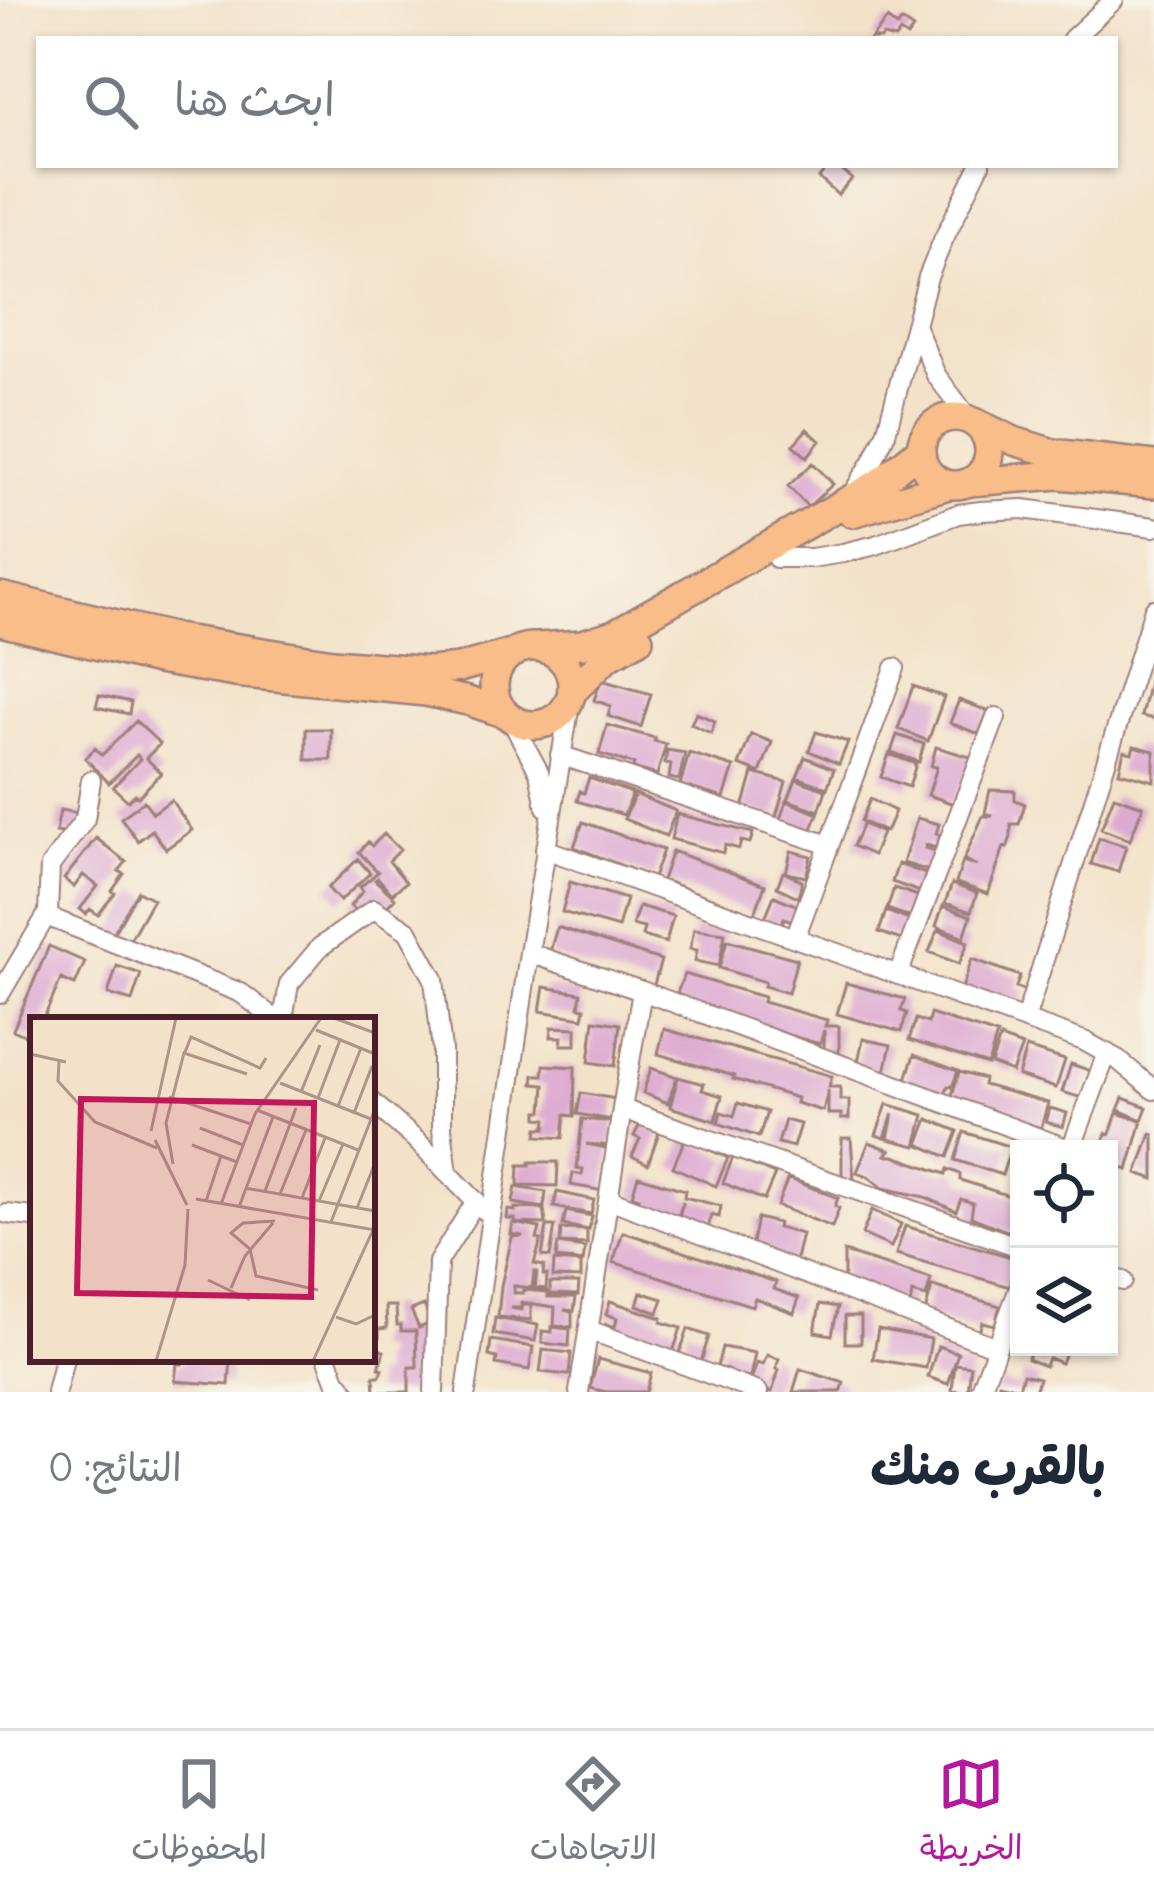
<!DOCTYPE html>
<html lang="ar">
<meta charset="utf-8">
<style>
body{margin:0;font-family:Delius,"Playpen Sans Arabic",sans-serif;background:#f2f2f3;color:#1f2937;direction:rtl}
.controls{position:absolute;right:36px;bottom:36px;display:grid;overflow:hidden;border-radius:0px;box-shadow:0 3px 9px #0004}
.controls button{width:108px;height:108px;display:grid;place-items:center;padding:0;border:0;border-bottom:3px solid #e0e1e3;background:#fff;color:#1f2937;font:60px sans-serif}
.list{margin:0;padding:0;list-style:none}
h2{display:flex;justify-content:space-between;align-items:center;height:156px;margin:0;padding:0 48px;font-size:51px}
h2 small{font-size:39px;font-weight:400;color:#747a83}
.icon{flex:none;width:66px;height:66px;fill:none;stroke:currentColor;stroke-width:2;stroke-linecap:round;stroke-linejoin:round}
.map{position:relative;flex:none;width:1154px;height:1392px;overflow:hidden;direction:ltr}
.search{position:absolute;background:#fff;box-shadow:0 3px 9px #0004;left:36px;right:36px;top:36px;height:132px;display:flex;align-items:center;gap:30px;box-sizing:border-box;padding:0 42px;border-radius:0px;color:#747a83;font-size:45px}
.sheet{height:336px;background:#fff}
nav{display:flex;justify-content:space-around;align-items:center;box-sizing:border-box;height:168px;border-top:3px solid #e0e1e3;background:#fff;font-size:33px;color:#747a83}
nav a{display:grid;justify-items:center;gap:6px}
nav .on{color:#b5179e}
.map>svg:first-child{display:block}
</style>
<div class="map">
<svg width="1154" height="1392" viewBox="0 0 1154 1392">
<rect width="100%" height="100%" fill="#f7f3e8"/>
<filter id="ink" filterUnits="userSpaceOnUse"><feTurbulence type="fractalNoise" baseFrequency=".00833" numOctaves="2"/><feDisplacementMap in="SourceGraphic" scale="24" xChannelSelector="R" yChannelSelector="G"/><feConvolveMatrix kernelMatrix="1 2 1 2 8 2 1 2 1" color-interpolation-filters="sRGB"/></filter>
<filter id="wash" filterUnits="userSpaceOnUse"><feTurbulence type="fractalNoise" baseFrequency=".004" numOctaves="4" result="noise"/><feDisplacementMap in="SourceGraphic" scale="48" xChannelSelector="R" yChannelSelector="G"/><feGaussianBlur stdDeviation="2.7" result="paint"/><feColorMatrix in="noise" values="0 0 0 0 0 0 0 0 0 0 0 0 0 0 0 0 0 1.4 0 .05"/><feComposite in="paint" operator="in"/></filter>
<g filter="url(#wash)">
<rect width="100%" height="100%" fill="#f3e2c9"/>
<g id="blocks">
<!-- building -->
<path fill="#ddabd2" d="M 887,19 L 897,27 L 902,21 L 913,29 L 907,37 L 900,32 L 895,39 L 883,36 L 881,39 L 871,39 Z
M 830,165 L 836,165 L 852,179 L 838,195 L 819,178 Z
M 807,429 L 820,441 L 807,457 L 793,445 Z
M 813,463 L 833,484 L 808,507 L 788,486 Z
M 601,680 L 651,694 L 641,727 L 608,716 L 611,706 L 594,700 Z
M 1149,682 L 1154,683 L 1154,719 L 1141,716 Z
M 913,686 L 944,697 L 928,741 L 898,729 Z
M 99,695 L 131,702 L 129,714 L 96,707 Z
M 959,700 L 988,711 L 979,734 L 950,723 Z
M 696,713 L 715,721 L 711,733 L 691,724 Z
M 136,721 L 160,744 L 146,758 L 161,773 L 138,797 L 135,794 L 128,801 L 113,787 L 140,759 L 137,755 L 109,783 L 85,758 L 95,748 L 102,755 Z
M 607,725 L 655,738 L 654,741 L 666,744 L 657,775 L 633,768 L 634,764 L 599,754 Z
M 306,729 L 331,729 L 331,760 L 306,760 Z
M 816,732 L 848,742 L 839,764 L 809,751 Z
M 751,734 L 772,742 L 760,773 L 739,765 Z
M 897,735 L 924,744 L 919,762 L 891,752 Z
M 1134,746 L 1154,751 L 1154,781 L 1119,772 L 1124,751 L 1132,753 Z
M 936,747 L 974,758 L 966,782 L 962,781 L 954,804 L 928,795 L 937,767 L 931,766 Z
M 667,750 L 685,753 L 679,780 L 669,778 L 671,764 L 665,763 Z
M 689,753 L 734,767 L 724,798 L 680,785 Z
M 889,754 L 916,764 L 909,787 L 881,777 Z
M 805,757 L 834,769 L 827,788 L 797,777 Z
M 753,773 L 786,782 L 776,817 L 743,808 Z
M 589,778 L 632,793 L 624,815 L 577,801 L 580,791 L 584,793 Z
M 796,779 L 826,790 L 819,811 L 788,800 Z
M 990,790 L 1015,791 L 1015,800 L 1025,804 L 1019,824 L 1011,824 L 1011,837 L 1007,848 L 1004,847 L 988,894 L 956,883 L 963,861 L 977,866 L 964,859 L 983,816 L 993,816 L 985,813 Z
M 635,794 L 676,811 L 666,836 L 624,819 Z
M 1114,796 L 1143,806 L 1130,840 L 1101,829 Z
M 870,799 L 895,811 L 886,832 L 861,821 Z
M 171,800 L 192,830 L 166,849 L 152,830 L 138,841 L 121,818 L 144,801 L 153,813 Z
M 787,801 L 818,814 L 809,836 L 778,824 Z
M 60,810 L 84,814 L 80,836 L 56,832 Z
M 677,814 L 753,833 L 750,843 L 741,841 L 739,849 L 725,845 L 723,853 L 671,839 Z
M 917,818 L 939,824 L 936,834 L 940,835 L 936,848 L 926,845 L 925,848 L 935,851 L 929,871 L 903,863 Z
M 583,822 L 663,850 L 653,878 L 574,847 Z
M 863,824 L 882,833 L 873,855 L 853,846 Z
M 384,834 L 400,850 L 389,861 L 406,882 L 392,894 L 378,878 L 375,880 L 395,898 L 382,912 L 364,919 L 350,906 L 363,891 L 360,887 L 378,872 L 359,852 L 368,842 L 372,846 Z
M 96,838 L 126,862 L 119,871 L 124,874 L 112,891 L 115,893 L 98,915 L 90,909 L 86,914 L 80,909 L 98,886 L 83,875 L 74,887 L 64,879 Z
M 1099,838 L 1126,846 L 1118,872 L 1091,864 Z
M 672,851 L 765,885 L 755,914 L 662,880 Z
M 791,851 L 811,856 L 806,877 L 786,873 Z
M 358,859 L 370,873 L 340,901 L 328,888 Z
M 898,864 L 926,874 L 920,892 L 892,882 Z
M 783,872 L 802,881 L 798,897 L 777,887 Z
M 570,882 L 626,899 L 618,928 L 562,912 Z
M 952,884 L 977,893 L 971,912 L 945,903 Z
M 894,888 L 921,897 L 913,918 L 887,909 Z
M 138,891 L 153,899 L 128,943 L 113,934 Z
M 774,896 L 798,906 L 792,921 L 784,918 L 781,926 L 764,920 Z
M 639,906 L 673,916 L 666,943 L 642,936 L 644,928 L 632,925 Z
M 943,906 L 971,916 L 964,937 L 936,926 Z
M 886,911 L 912,921 L 901,940 L 879,932 Z
M 557,927 L 661,960 L 653,988 L 549,955 Z
M 694,929 L 725,933 L 719,966 L 695,961 L 697,950 L 690,949 Z
M 938,930 L 968,942 L 959,964 L 929,952 Z
M 727,940 L 797,959 L 788,993 L 764,986 L 765,982 L 719,968 Z
M 49,946 L 85,962 L 75,985 L 61,979 L 43,1020 L 33,1020 L 33,1039 L 13,1030 Z
M 972,959 L 1020,976 L 1016,987 L 1025,991 L 1018,1011 L 961,991 Z
M 117,966 L 141,974 L 132,1001 L 108,994 Z
M 684,974 L 764,997 L 763,1002 L 827,1020 L 825,1026 L 839,1026 L 839,1055 L 824,1055 L 824,1030 L 820,1044 L 674,1002 Z
M 846,983 L 905,999 L 901,1011 L 907,1013 L 901,1032 L 837,1014 Z
M 544,987 L 581,993 L 579,1007 L 585,1008 L 583,1018 L 540,1011 Z
M 930,1014 L 997,1035 L 988,1065 L 909,1040 L 916,1019 L 928,1023 Z
M 594,1020 L 620,1024 L 615,1066 L 589,1062 Z
M 552,1027 L 576,1028 L 576,1045 L 561,1045 L 562,1037 L 551,1037 Z
M 664,1029 L 832,1076 L 829,1087 L 840,1087 L 840,1100 L 849,1100 L 849,1119 L 841,1119 L 841,1114 L 828,1114 L 828,1090 L 823,1111 L 796,1103 L 797,1098 L 733,1079 L 734,1076 L 658,1054 Z
M 1000,1038 L 1022,1046 L 1012,1072 L 991,1064 Z
M 863,1039 L 891,1045 L 885,1072 L 857,1066 Z
M 1026,1048 L 1065,1060 L 1056,1088 L 1018,1076 Z
M 914,1055 L 958,1071 L 952,1087 L 948,1086 L 944,1097 L 905,1082 Z
M 1071,1064 L 1091,1071 L 1082,1098 L 1062,1092 Z
M 544,1065 L 575,1067 L 574,1116 L 565,1115 L 563,1138 L 537,1136 L 538,1128 L 546,1128 L 547,1119 L 538,1118 L 538,1111 L 543,1111 L 545,1085 L 533,1084 L 534,1075 L 543,1075 Z
M 651,1068 L 677,1077 L 668,1103 L 643,1093 Z
M 959,1072 L 984,1079 L 983,1085 L 1048,1103 L 1041,1128 L 950,1102 Z
M 678,1077 L 704,1084 L 702,1090 L 722,1096 L 715,1121 L 670,1107 Z
M 581,1093 L 616,1099 L 612,1120 L 577,1114 Z
M 1123,1098 L 1147,1107 L 1142,1120 L 1118,1110 Z
M 738,1103 L 767,1112 L 759,1137 L 718,1123 L 721,1112 L 734,1116 Z
M 887,1104 L 924,1115 L 916,1146 L 888,1139 L 893,1114 L 885,1138 L 876,1135 Z
M 1050,1108 L 1067,1113 L 1063,1127 L 1046,1122 Z
M 1117,1113 L 1142,1121 L 1128,1170 L 1109,1164 L 1109,1149 L 1101,1149 L 1106,1133 L 1110,1134 Z
M 582,1119 L 614,1122 L 612,1146 L 586,1144 L 611,1149 L 604,1191 L 571,1185 L 573,1173 L 582,1175 L 583,1169 L 577,1168 Z
M 928,1119 L 958,1131 L 948,1157 L 918,1144 Z
M 785,1120 L 800,1124 L 793,1147 L 778,1143 Z
M 640,1124 L 659,1132 L 648,1164 L 632,1156 L 640,1139 L 634,1136 Z
M 964,1132 L 1011,1147 L 1002,1175 L 955,1160 Z
M 1151,1134 L 1154,1135 L 1154,1179 L 1137,1173 Z
M 842,1138 L 851,1138 L 854,1180 L 842,1180 Z
M 685,1139 L 728,1158 L 716,1186 L 673,1167 Z
M 869,1142 L 890,1150 L 886,1155 L 888,1156 L 894,1156 L 946,1174 L 948,1169 L 960,1174 L 960,1180 L 1019,1199 L 1019,1229 L 1009,1232 L 971,1217 L 973,1203 L 961,1199 L 956,1211 L 925,1197 L 883,1188 L 868,1176 L 857,1172 Z
M 733,1157 L 775,1174 L 764,1200 L 723,1183 Z
M 530,1162 L 558,1162 L 557,1186 L 518,1185 L 519,1165 L 530,1165 Z
M 638,1176 L 685,1190 L 684,1197 L 721,1206 L 719,1217 L 711,1215 L 708,1230 L 678,1223 L 683,1201 L 677,1220 L 636,1208 L 639,1198 L 632,1196 Z
M 788,1178 L 838,1198 L 835,1206 L 839,1208 L 832,1227 L 777,1206 Z
M 516,1187 L 546,1192 L 544,1208 L 513,1203 Z
M 557,1192 L 594,1200 L 591,1214 L 554,1207 Z
M 515,1208 L 544,1209 L 546,1224 L 515,1223 L 515,1219 L 507,1219 L 508,1210 L 515,1211 Z
M 872,1210 L 901,1224 L 891,1247 L 862,1234 Z
M 566,1211 L 592,1216 L 589,1230 L 563,1225 Z
M 757,1218 L 778,1223 L 777,1228 L 802,1234 L 795,1263 L 751,1248 Z
M 513,1223 L 540,1228 L 537,1239 L 541,1240 L 534,1264 L 544,1266 L 543,1275 L 547,1275 L 546,1289 L 535,1288 L 537,1272 L 534,1272 L 532,1288 L 514,1286 L 514,1293 L 523,1293 L 523,1290 L 548,1292 L 548,1297 L 576,1297 L 574,1311 L 564,1310 L 572,1312 L 572,1327 L 554,1326 L 555,1307 L 541,1305 L 521,1303 L 521,1308 L 511,1308 L 522,1310 L 522,1305 L 531,1305 L 531,1320 L 498,1317 L 501,1286 L 512,1237 L 523,1236 L 511,1234 Z
M 547,1226 L 555,1226 L 550,1257 L 542,1256 Z
M 905,1226 L 1018,1259 L 1010,1287 L 896,1254 Z
M 561,1229 L 587,1230 L 587,1244 L 560,1243 Z
M 623,1232 L 776,1282 L 774,1289 L 799,1298 L 794,1313 L 755,1298 L 752,1306 L 613,1262 Z
M 558,1244 L 585,1248 L 583,1262 L 556,1258 Z
M 844,1252 L 931,1279 L 926,1297 L 912,1293 L 910,1305 L 844,1285 Z
M 554,1261 L 581,1263 L 581,1278 L 553,1277 Z
M 550,1283 L 579,1283 L 578,1295 L 550,1294 Z
M 932,1286 L 1000,1306 L 995,1325 L 982,1322 L 979,1332 L 924,1316 Z
M 641,1292 L 663,1299 L 658,1313 L 637,1305 Z
M 610,1301 L 662,1318 L 661,1322 L 681,1328 L 672,1355 L 603,1333 L 606,1324 L 615,1327 L 617,1318 L 606,1314 Z
M 820,1304 L 838,1307 L 832,1335 L 815,1332 Z
M 424,1305 L 431,1323 L 419,1328 L 411,1310 Z
M 386,1306 L 396,1306 L 397,1325 L 401,1325 L 401,1331 L 416,1331 L 417,1367 L 409,1367 L 409,1392 L 375,1392 L 374,1376 L 380,1376 L 383,1369 L 379,1368 L 384,1351 L 375,1348 L 375,1337 L 379,1337 L 379,1329 L 387,1328 Z
M 845,1316 L 861,1316 L 861,1343 L 845,1343 Z
M 495,1318 L 538,1325 L 535,1341 L 493,1334 Z
M 552,1327 L 570,1329 L 569,1346 L 542,1343 L 542,1331 L 552,1332 Z
M 688,1329 L 709,1336 L 700,1365 L 678,1358 Z
M 878,1329 L 931,1339 L 926,1368 L 873,1359 Z
M 491,1340 L 533,1347 L 529,1370 L 496,1364 L 497,1358 L 489,1356 Z
M 938,1346 L 958,1353 L 948,1384 L 928,1377 Z
M 722,1347 L 755,1353 L 750,1378 L 726,1374 L 727,1370 L 717,1367 Z
M 1032,1347 L 1067,1347 L 1061,1363 L 1048,1358 L 1045,1366 L 1027,1359 Z
M 543,1350 L 571,1353 L 569,1375 L 540,1372 Z
M 767,1355 L 779,1359 L 776,1369 L 779,1370 L 772,1392 L 749,1386 L 757,1363 L 763,1365 Z
M 183,1359 L 231,1359 L 229,1385 L 175,1381 L 177,1364 L 182,1364 Z
M 598,1359 L 651,1373 L 646,1392 L 606,1392 L 590,1388 Z
M 955,1364 L 971,1366 L 968,1392 L 952,1390 Z
M 800,1369 L 844,1383 L 841,1392 L 793,1392 Z
M 1023,1374 L 1039,1378 L 1035,1392 L 996,1392 L 999,1383 L 1019,1388 Z"/>
</g>
</g>
<g filter="url(#ink)">
<use href="#blocks" fill-opacity="0" stroke="#9e807a" stroke-width="3"/>
<g fill="none" stroke-linecap="round" stroke-linejoin="round">
<!-- minor casing -->
<g stroke="#9e807a" stroke-width="22">
<path id="minor" d="M 1072,39 L 1114,0
M 915,325 L 936,375 L 969,419
M 852,494 L 873,461 L 886,433 L 928,277 L 944,238 L 980,165
M 776,558 L 811,558 L 843,553 L 876,545 L 958,514 L 981,511 L 1023,509 L 1154,527
M 510,718 L 539,772 L 546,807
M 560,755 L 829,845
M 545,849 L 1084,1041 L 1117,1059 L 1154,1090
M 46,916 L 241,993 L 276,1020
M 795,938 L 895,668
M 529,953 L 642,991 L 1069,1149
M 898,975 L 996,717
M 0,994 L 48,913 L 50,866 L 85,819 L 91,780
M 283,1020 L 289,984 L 320,947 L 374,909 L 408,931 L 434,979 L 442,1051 L 442,1129 L 448,1173
M 1025,1020 L 1154,609
M 372,1102 L 416,1140 L 484,1210
M 622,1109 L 1019,1247
M 1071,1149 L 1107,1053
M 609,1199 L 996,1347
M 7,1214 L 33,1217
M 1109,1277 L 1123,1281
M 589,1330 L 758,1392
M 328,1359 L 336,1380 L 346,1392
M 56,1392 L 64,1359
M 434,1392 L 438,1262 L 476,1201
M 466,1392 L 529,953 L 571,697
M 579,1392 L 622,1109 L 642,991
M 980,1392 L 1019,1288"/>
</g>
<!-- highway casing -->
<g stroke="#9e807a" stroke-width="32">
<path id="highway" d="M921 451a34 34 0 1 1 68 0a34 34 0 1 1-68 0Z
M 974,422 L 1014,441 L 1053,453 L 1154,465
M 970,482 L 1059,475 L 1154,484
M 852,513 L 949,485
M 0,596 L 176,638 L 333,663 L 431,671 L 459,668 L 515,652
M 0,622 L 157,660 L 235,673 L 426,692 L 468,701 L 506,714
M 538,647 L 582,644 L 614,634 L 879,483 L 921,449
M494 686a39 39 0 1 1 78 0a39 39 0 1 1-78 0Z
M 572,692 L 607,657 L 639,639"/>
</g>
<!-- minor -->
<use href="#minor" stroke="#fff" stroke-width="18"/>
<!-- highway -->
<use href="#highway" stroke="#f8bd89" stroke-width="27"/>
</g>
</g>
<!-- overview -->
<g transform="translate(30 1017)">
<rect width="345" height="345" fill="#f3e2c9"/>
<path fill="none" stroke="#af948a" stroke-width="3" d="M 304,1 L 345,16M 286,13 L 345,37M 155,35 L 161,20 L 230,51 L 236,41M 0,37 L 36,45M 29,44 L 28,64 L 65,105 L 127,131M 250,66 L 341,102M 271,75 L 290,28M 139,80 L 221,107M 288,81 L 310,23M 308,89 L 331,31M 227,93 L 328,133M 324,96 L 342,49M 170,111 L 213,128M 121,114 L 146,1M 125,123 L 157,188M 162,128 L 207,145M 143,147 L 136,106 L 154,36 L 217,57M 215,171 L 345,194M 235,174 L 266,91M 250,177 L 276,113M 272,181 L 295,121M 166,182 L 345,213M 176,184 L 191,139M 289,184 L 313,127M 191,187 L 225,97 L 291,1M 209,190 L 243,100M 327,191 L 345,146M 245,204 L 213,206 L 201,216 L 220,232 L 226,259 L 288,273M 301,205 L 345,92M 178,263 L 220,283M 201,271 L 215,239 L 243,206M 306,300 L 326,307 L 345,298M 126,344 L 155,248 L 158,192M 283,344 L 343,213"/>
<path fill="#c2185b" fill-opacity="0.15" stroke="#c2185b" stroke-width="6" d="M 51,82 L 284,86 L 281,280 L 47,276 Z"/>
<rect width="345" height="345" fill="none" stroke="#4a1f2b" stroke-width="6"/>
</g>
</svg>
<div class="controls">
<button><svg class="icon" aria-label="locate" viewBox="0 0 24 24"><circle cx="12" cy="12" r="6"/><path d="M12 2v4M12 18v4M2 12h4M18 12h4"/></svg></button>
<button><svg class="icon" aria-label="layers" viewBox="0 0 24 24"><path d="M12 4l9 5-9 5-9-5zM3 14l9 5 9-5"/></svg></button>
</div>
<div class="search"><svg class="icon" aria-label="search" viewBox="0 0 24 24"><circle cx="10" cy="10" r="6"/><path d="M15 15l6 6"/></svg>ابحث هنا</div>
</div>
<section class="sheet">
<h2>بالقرب منك<small>النتائج: 0</small></h2>
<ul class="list">
</ul>
</section>
<nav>
<a class="on"><svg class="icon" aria-label="map" viewBox="0 0 24 24"><path d="M3 6l6-2 6 2 6-2v14l-6 2-6-2-6 2zM9 4v14M15 6v14"/></svg>الخريطة</a>
<a><svg class="icon" aria-label="directions" viewBox="0 0 24 24"><path d="M12 3l9 9-9 9-9-9zM9 14v-3h6M13 9l2 2-2 2"/></svg>الاتجاهات</a>
<a><svg class="icon" aria-label="saved" viewBox="0 0 24 24"><path d="M7 4h10v16l-5-4-5 4z"/></svg>المحفوظات</a>
</nav>
